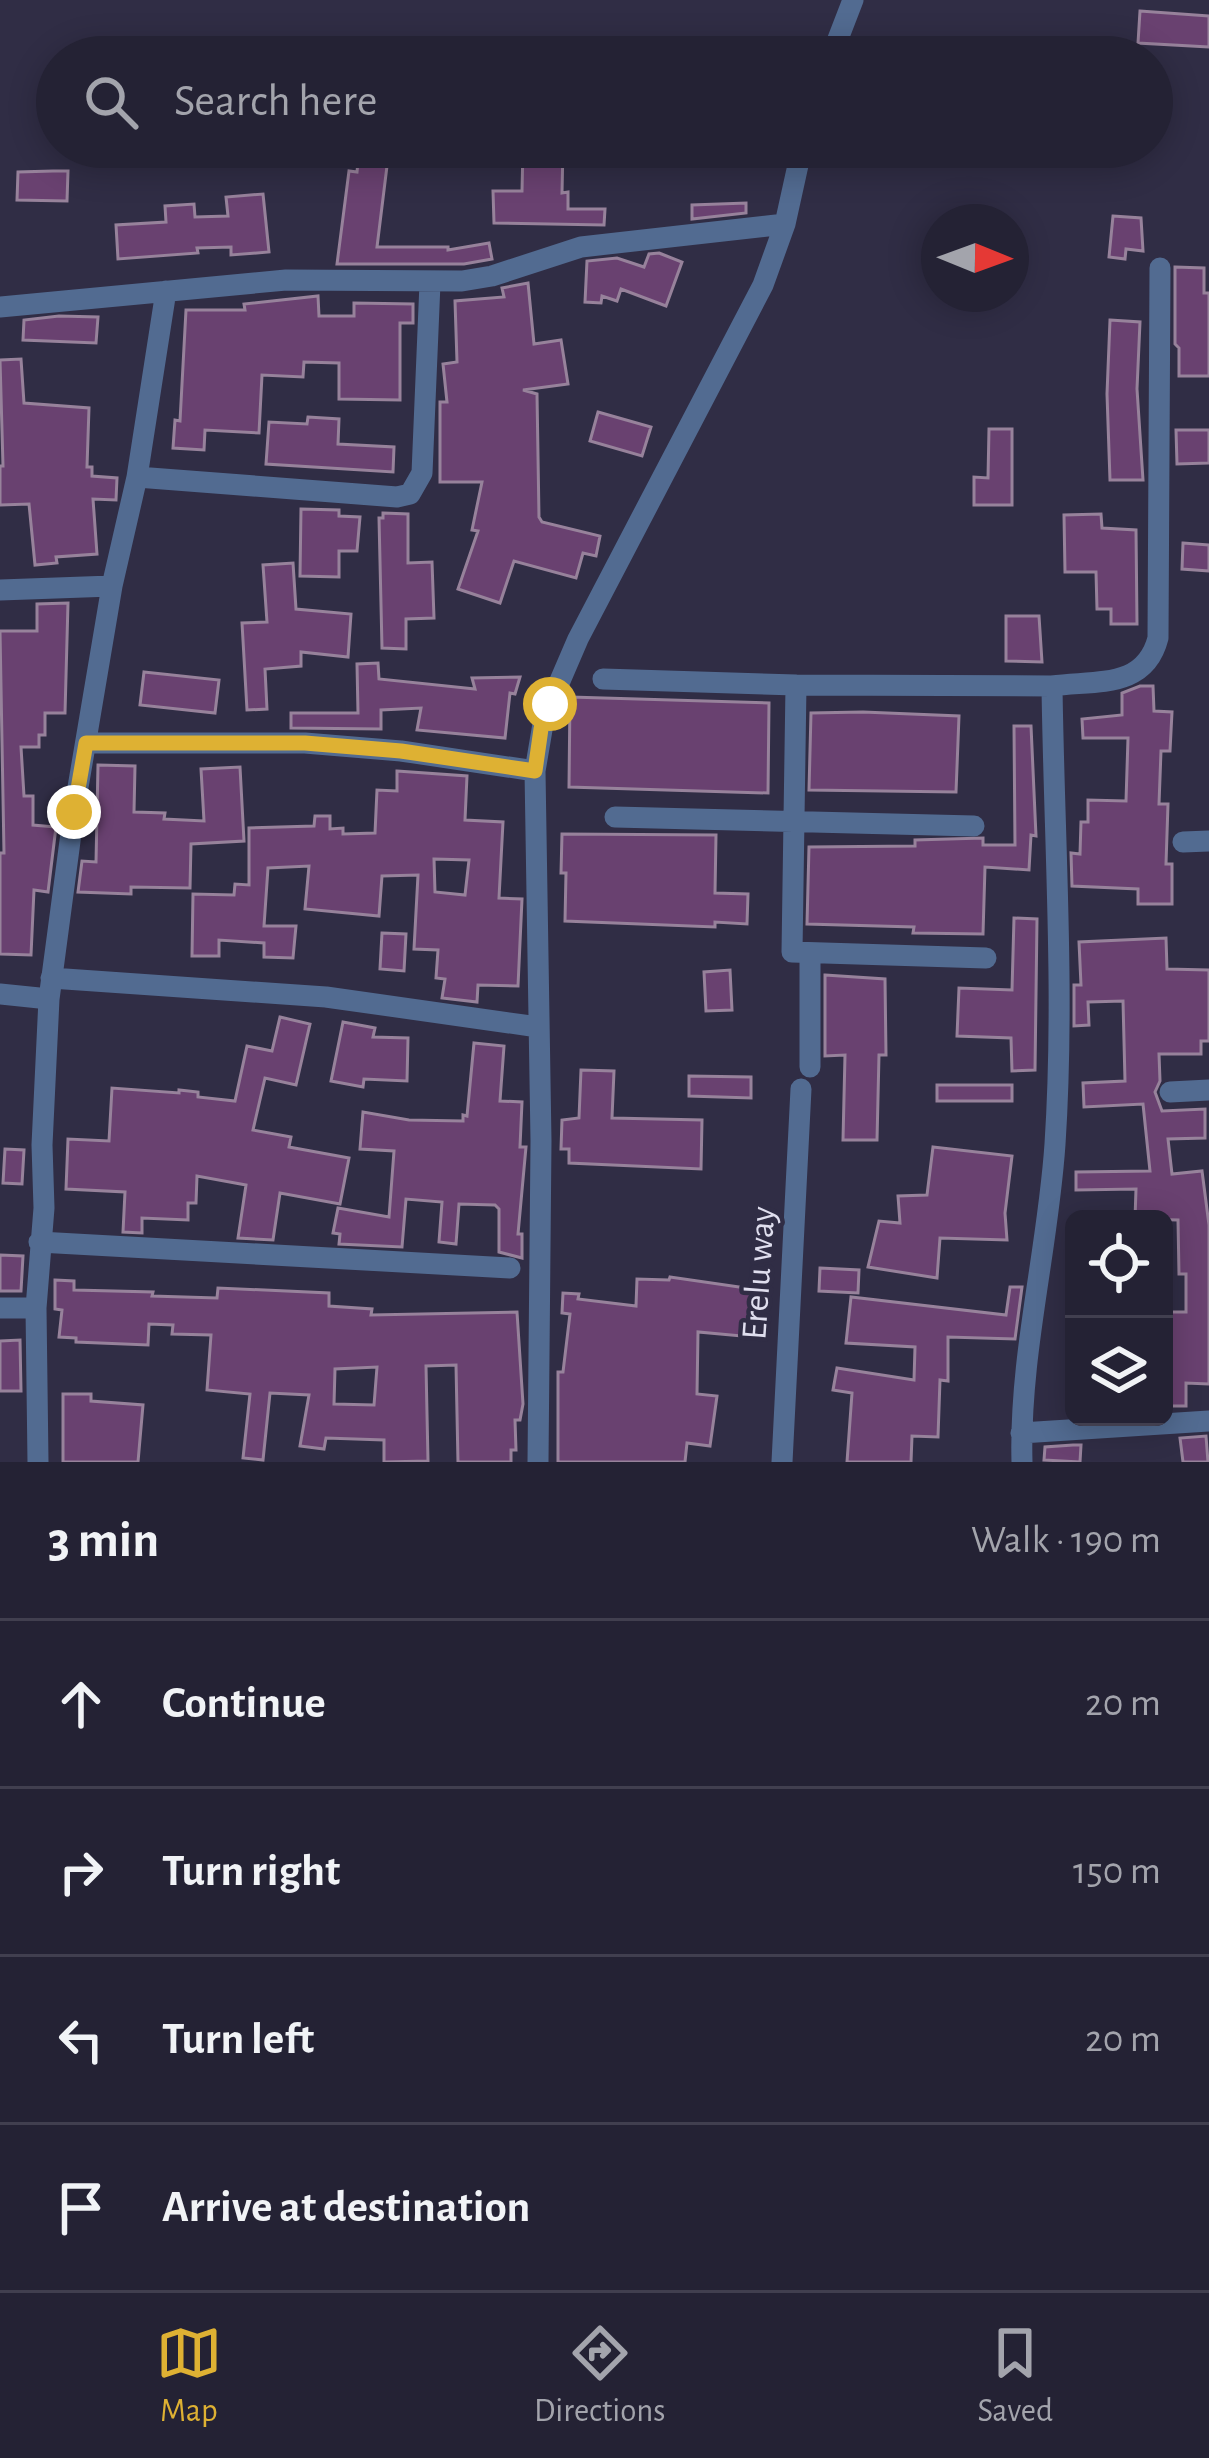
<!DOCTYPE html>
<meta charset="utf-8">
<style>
body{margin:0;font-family:"Alegreya Sans",sans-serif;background:#302f40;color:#f1f3f6}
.controls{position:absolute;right:36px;bottom:36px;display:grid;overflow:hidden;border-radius:18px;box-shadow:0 6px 30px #0003}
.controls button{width:108px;height:108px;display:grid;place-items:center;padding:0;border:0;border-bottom:3px solid #413f4f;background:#242234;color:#f1f3f6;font:60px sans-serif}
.compass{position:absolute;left:921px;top:204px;width:108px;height:108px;border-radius:50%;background:#242234;box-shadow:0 6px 30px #0003;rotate:91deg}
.stop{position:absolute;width:36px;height:36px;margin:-27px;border:9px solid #deb133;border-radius:50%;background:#fff}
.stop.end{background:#deb133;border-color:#fff;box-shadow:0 3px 12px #0008}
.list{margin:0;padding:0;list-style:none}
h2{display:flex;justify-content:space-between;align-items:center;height:156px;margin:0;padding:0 48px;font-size:51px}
h2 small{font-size:39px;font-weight:400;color:#a3a4ac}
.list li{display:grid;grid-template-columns:78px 1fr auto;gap:36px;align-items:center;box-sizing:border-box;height:168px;padding:0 48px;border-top:3px solid #413f4f}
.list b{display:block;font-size:45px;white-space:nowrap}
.list em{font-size:39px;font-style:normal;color:#a3a4ac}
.icon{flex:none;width:66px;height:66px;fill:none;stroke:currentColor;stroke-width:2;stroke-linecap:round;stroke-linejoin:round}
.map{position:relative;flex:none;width:1209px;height:1462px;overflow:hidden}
.search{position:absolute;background:#242234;box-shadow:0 6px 30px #0003;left:36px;right:36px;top:36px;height:132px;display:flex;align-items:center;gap:30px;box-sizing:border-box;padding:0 42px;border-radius:66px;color:#a3a4ac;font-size:45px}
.sheet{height:828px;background:#242234}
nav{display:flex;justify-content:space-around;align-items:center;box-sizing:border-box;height:168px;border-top:3px solid #413f4f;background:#242234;font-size:33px;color:#a3a4ac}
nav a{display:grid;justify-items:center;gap:6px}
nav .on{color:#deb133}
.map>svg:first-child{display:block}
</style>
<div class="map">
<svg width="1209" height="1462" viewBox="0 0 1209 1462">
<rect width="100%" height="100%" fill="#302d45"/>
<!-- building -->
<path fill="#694170" stroke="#97829b" stroke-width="3" fill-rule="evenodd" d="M 1140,11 L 1209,16 L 1209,47 L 1138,43 Z
M 523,147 L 563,147 L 562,193 L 568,192 L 568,209 L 605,209 L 604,225 L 494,223 L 493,191 L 522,191 Z
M 358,162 L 387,166 L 377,247 L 448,247 L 448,250 L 489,243 L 492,259 L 464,264 L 337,264 L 349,171 L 357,172 Z
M 53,171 L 68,171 L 67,201 L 17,200 L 18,172 Z
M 263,194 L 269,252 L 231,255 L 231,247 L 197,248 L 198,253 L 118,259 L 116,225 L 166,222 L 165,206 L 194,204 L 195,217 L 228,216 L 226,197 Z
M 746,203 L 746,213 L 692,219 L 692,205 Z
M 1113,216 L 1141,218 L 1143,251 L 1126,249 L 1125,259 L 1109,257 Z
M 659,253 L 682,262 L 666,306 L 621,289 L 617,301 L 602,296 L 601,303 L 585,302 L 587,261 L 617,258 L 644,267 L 649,254 Z
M 1175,267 L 1204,268 L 1204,293 L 1209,293 L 1209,376 L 1179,376 L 1179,348 L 1175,344 Z
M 528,283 L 534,344 L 561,340 L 568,384 L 523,390 L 537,394 L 539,517 L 542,522 L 600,536 L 596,556 L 583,553 L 576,578 L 514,561 L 500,603 L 458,589 L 478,531 L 472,530 L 482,482 L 440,482 L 440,402 L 447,402 L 443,364 L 457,362 L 455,301 L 504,297 L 502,288 Z
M 318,296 L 319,316 L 354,316 L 354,303 L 413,304 L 413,323 L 400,323 L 400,400 L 339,399 L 339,363 L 304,362 L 303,377 L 262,375 L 259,433 L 205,430 L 204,450 L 173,448 L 175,420 L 180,421 L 186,310 L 245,310 L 244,304 Z
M 59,316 L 98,317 L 96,343 L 23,340 L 24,320 Z
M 1110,320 L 1140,322 L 1137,389 L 1143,480 L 1110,480 L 1107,394 Z
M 21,359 L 24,403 L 89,408 L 87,467 L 92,467 L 92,476 L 117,478 L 116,500 L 93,499 L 97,554 L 56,557 L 57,563 L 35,565 L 29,504 L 0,505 L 0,466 L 3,466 L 0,360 Z
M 598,412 L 651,427 L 642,456 L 590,441 Z
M 308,417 L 339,419 L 338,444 L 394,447 L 393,472 L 266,464 L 269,422 L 307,424 Z
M 989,429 L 1012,429 L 1012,505 L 974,505 L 974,477 L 988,478 Z
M 1176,430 L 1209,430 L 1209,463 L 1177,464 Z
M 301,509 L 339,510 L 339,516 L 360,517 L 357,551 L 339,551 L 339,577 L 300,576 Z
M 383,513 L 408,514 L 408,563 L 432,562 L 434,618 L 406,619 L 406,649 L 382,648 L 379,518 L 383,518 Z
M 1101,514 L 1102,528 L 1136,530 L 1137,624 L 1111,624 L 1111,609 L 1097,609 L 1096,572 L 1065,572 L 1064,515 Z
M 1183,543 L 1209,545 L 1209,571 L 1182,569 Z
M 293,563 L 296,609 L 351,614 L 348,657 L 301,652 L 301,666 L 265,669 L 267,709 L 247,710 L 242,623 L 267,622 L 263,565 Z
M 68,603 L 65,713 L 45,713 L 45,735 L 39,735 L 39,747 L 21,747 L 24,796 L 33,796 L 33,825 L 56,827 L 48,892 L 34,890 L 31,955 L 0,954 L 0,853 L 4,853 L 0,631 L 37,631 L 37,604 Z
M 1006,616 L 1039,616 L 1042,662 L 1006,661 Z
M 378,663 L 379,679 L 475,689 L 472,678 L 520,677 L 515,694 L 510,693 L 505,738 L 417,730 L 421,708 L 381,710 L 381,729 L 291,728 L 291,713 L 358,713 L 357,664 Z
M 144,672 L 219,680 L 215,713 L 140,705 Z
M 1140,686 L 1153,686 L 1154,711 L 1172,712 L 1170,751 L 1161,751 L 1159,804 L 1168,804 L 1166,864 L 1172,864 L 1172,904 L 1138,904 L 1138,889 L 1072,886 L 1071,853 L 1080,854 L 1081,822 L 1088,822 L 1088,800 L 1126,801 L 1128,738 L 1083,738 L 1082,719 L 1122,715 L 1122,693 Z
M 570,697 L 769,703 L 768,793 L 569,787 Z
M 863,712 L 959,716 L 956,792 L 809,790 L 811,713 Z
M 1014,726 L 1031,726 L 1036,836 L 1031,835 L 1029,870 L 985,867 L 983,934 L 913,933 L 914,927 L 807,924 L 809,847 L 915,846 L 915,840 L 983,838 L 983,845 L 1015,845 Z
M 98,765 L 135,766 L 134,812 L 165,813 L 164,819 L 204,821 L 201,769 L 240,767 L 244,841 L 191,844 L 190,888 L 131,887 L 131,894 L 78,892 L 82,861 L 96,862 Z
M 397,771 L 467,776 L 465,820 L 503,822 L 499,898 L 522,899 L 518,986 L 478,985 L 477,1002 L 442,998 L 445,979 L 436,978 L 438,950 L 414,949 L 418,875 L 382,876 L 379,916 L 305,909 L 309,866 L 268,868 L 264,926 L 296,926 L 293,958 L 264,957 L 264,943 L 219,940 L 219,956 L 192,956 L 193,894 L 234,895 L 235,884 L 249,885 L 249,828 L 314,826 L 315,816 L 330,816 L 330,829 L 343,828 L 343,834 L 375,833 L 377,790 L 397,791 ZM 434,859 L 469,860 L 465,895 L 435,892 Z
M 562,834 L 716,835 L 715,893 L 748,894 L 747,924 L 715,922 L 715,927 L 565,921 L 566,873 L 561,873 Z
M 1014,918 L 1037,919 L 1035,1070 L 1012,1071 L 1011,1038 L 957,1036 L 959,988 L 1012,990 Z
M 382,933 L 406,934 L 404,971 L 380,969 Z
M 1166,938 L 1167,969 L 1209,970 L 1209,1041 L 1201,1041 L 1201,1054 L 1159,1054 L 1160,1081 L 1155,1092 L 1162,1111 L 1205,1109 L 1205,1138 L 1168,1139 L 1172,1174 L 1202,1171 L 1209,1225 L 1209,1384 L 1186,1383 L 1186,1406 L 1164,1406 L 1164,1312 L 1186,1312 L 1186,1274 L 1179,1274 L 1178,1220 L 1135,1219 L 1136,1189 L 1076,1190 L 1076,1172 L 1150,1171 L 1143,1104 L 1084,1107 L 1083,1083 L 1125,1081 L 1123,1001 L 1088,1002 L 1089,1025 L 1074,1026 L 1074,985 L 1081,985 L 1079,942 Z
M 730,970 L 732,1010 L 706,1011 L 704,972 Z
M 825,975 L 885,979 L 886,1055 L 879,1055 L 877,1140 L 843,1140 L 845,1055 L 825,1056 Z
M 280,1017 L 310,1024 L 296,1085 L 265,1078 L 253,1130 L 291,1137 L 289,1147 L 349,1158 L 340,1204 L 280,1193 L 273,1240 L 238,1238 L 246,1185 L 197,1176 L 196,1203 L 188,1203 L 188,1220 L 142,1218 L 142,1233 L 123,1232 L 125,1192 L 66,1189 L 68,1139 L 109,1141 L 112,1088 L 179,1093 L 179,1090 L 198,1092 L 198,1097 L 235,1101 L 247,1046 L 272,1051 Z
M 343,1022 L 375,1028 L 373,1037 L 408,1038 L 407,1081 L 364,1079 L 363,1087 L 331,1081 Z
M 474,1043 L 504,1046 L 500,1101 L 522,1102 L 520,1147 L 526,1147 L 518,1234 L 522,1234 L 522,1258 L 499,1252 L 499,1209 L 495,1205 L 459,1204 L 456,1244 L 439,1242 L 442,1202 L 406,1199 L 402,1247 L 339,1244 L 340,1234 L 333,1233 L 338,1208 L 389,1217 L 394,1151 L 360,1149 L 363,1112 L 409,1120 L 463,1121 L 463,1115 L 467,1116 Z
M 581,1070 L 614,1071 L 612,1118 L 702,1120 L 701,1169 L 569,1163 L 569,1149 L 561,1149 L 562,1120 L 579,1118 Z
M 689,1076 L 751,1077 L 751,1098 L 689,1096 Z
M 937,1085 L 1012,1085 L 1012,1101 L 937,1101 Z
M 933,1147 L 1012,1156 L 1005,1213 L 1007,1240 L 940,1238 L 937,1278 L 868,1267 L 879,1221 L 900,1223 L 898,1196 L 927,1195 Z
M 5,1149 L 24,1150 L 22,1184 L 3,1183 Z
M 0,1255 L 23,1256 L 21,1291 L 0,1291 Z
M 820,1268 L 859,1270 L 858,1293 L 819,1291 Z
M 670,1277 L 760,1290 L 752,1337 L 698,1332 L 697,1394 L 717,1396 L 710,1446 L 687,1443 L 685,1462 L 558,1462 L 558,1372 L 563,1372 L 570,1314 L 562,1313 L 563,1293 L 579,1294 L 578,1299 L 636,1306 L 637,1279 L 669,1280 Z
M 55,1280 L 74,1281 L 74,1290 L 153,1292 L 152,1296 L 217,1298 L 218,1288 L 329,1293 L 329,1306 L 372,1309 L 371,1315 L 517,1312 L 523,1404 L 520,1420 L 515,1420 L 516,1450 L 511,1450 L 511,1462 L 458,1462 L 456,1365 L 426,1366 L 428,1461 L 384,1462 L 384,1440 L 326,1438 L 324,1449 L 300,1446 L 309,1395 L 270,1393 L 263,1460 L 243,1458 L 250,1394 L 207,1390 L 211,1335 L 172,1334 L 173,1325 L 149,1324 L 148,1345 L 76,1342 L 76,1338 L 59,1337 L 62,1310 L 55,1309 ZM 377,1367 L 374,1405 L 334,1404 L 335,1369 Z
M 1010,1287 L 1022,1287 L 1015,1339 L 948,1337 L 948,1381 L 940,1380 L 938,1437 L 912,1436 L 911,1462 L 847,1462 L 852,1393 L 833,1390 L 837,1368 L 914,1380 L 915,1347 L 846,1343 L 851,1297 L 1006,1315 Z
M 20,1340 L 21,1391 L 0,1391 L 0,1341 Z
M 63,1394 L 91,1394 L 91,1401 L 143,1405 L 138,1462 L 63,1462 Z
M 1206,1436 L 1208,1462 L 1183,1462 L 1180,1438 Z
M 1073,1445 L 1081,1445 L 1080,1462 L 1044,1460 L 1045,1447 Z"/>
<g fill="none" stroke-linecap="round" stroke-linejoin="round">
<!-- minor -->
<path stroke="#526b91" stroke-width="21" d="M 831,57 L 853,0
M 0,307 L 286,280 L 462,281 L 492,276 L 581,247 L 785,224
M 137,477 L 397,497 L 410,494 L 422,473 L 430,283
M 0,590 L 112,586
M 603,679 L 796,685
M 86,743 L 305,743 L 401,751 L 535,771
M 615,817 L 974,826
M 1183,842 L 1209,841
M 986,958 L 792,952 L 796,685 L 1052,686
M 51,978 L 326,997 L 538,1027
M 0,994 L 49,999
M 810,1067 L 810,954
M 1170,1092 L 1209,1090
M 39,1242 L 510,1268
M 0,1308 L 36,1308
M 1021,1433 L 1209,1421
M 38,1462 L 36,1308 L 44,1208 L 42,1145 L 49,999 L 74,811 L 112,586 L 137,477 L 166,291
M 538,1462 L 541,1141 L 535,771 L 544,718 L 578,639 L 763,285 L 785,224 L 802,147
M 782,1462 L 801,1089
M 1022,1462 C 1019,1356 1048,1250 1055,1144 C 1065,992 1054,838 1052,686 C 1097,680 1145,689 1158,638 L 1160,268"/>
</g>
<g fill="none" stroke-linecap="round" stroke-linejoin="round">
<!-- route -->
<path stroke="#deb133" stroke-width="15" d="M 74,812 L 86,743 L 305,743 L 401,751 L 535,771 L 541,729 L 550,704"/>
</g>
<g text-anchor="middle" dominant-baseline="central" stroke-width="9" stroke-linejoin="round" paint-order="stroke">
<!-- street labels -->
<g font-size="36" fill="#dfdeee" stroke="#302d45">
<text transform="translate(759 1273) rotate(-86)">Erelu way</text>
</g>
</g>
</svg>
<div class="controls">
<button><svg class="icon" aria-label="locate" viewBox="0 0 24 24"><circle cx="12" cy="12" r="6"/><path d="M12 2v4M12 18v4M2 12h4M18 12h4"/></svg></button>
<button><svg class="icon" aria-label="layers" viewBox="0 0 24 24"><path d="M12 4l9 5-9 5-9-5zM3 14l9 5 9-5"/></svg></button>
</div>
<svg class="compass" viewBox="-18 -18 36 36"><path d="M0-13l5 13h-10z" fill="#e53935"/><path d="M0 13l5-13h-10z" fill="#a3a4ac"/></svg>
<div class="stop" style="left:550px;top:704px"></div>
<div class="stop end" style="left:74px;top:812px"></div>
<div class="search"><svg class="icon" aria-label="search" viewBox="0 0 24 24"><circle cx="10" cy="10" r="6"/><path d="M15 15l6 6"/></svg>Search here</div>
</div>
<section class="sheet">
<h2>3 min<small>Walk · 190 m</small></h2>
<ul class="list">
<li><svg class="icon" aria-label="ahead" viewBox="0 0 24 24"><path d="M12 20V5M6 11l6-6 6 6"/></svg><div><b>Continue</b></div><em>20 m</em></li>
<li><svg class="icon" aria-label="right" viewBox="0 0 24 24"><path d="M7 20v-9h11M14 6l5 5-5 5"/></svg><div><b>Turn right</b></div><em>150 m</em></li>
<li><svg class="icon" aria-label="left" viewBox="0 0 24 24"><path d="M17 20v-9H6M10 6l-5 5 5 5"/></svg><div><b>Turn left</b></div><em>20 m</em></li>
<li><svg class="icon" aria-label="arrive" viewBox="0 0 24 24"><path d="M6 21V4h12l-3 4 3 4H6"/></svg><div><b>Arrive at destination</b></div></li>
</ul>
</section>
<nav>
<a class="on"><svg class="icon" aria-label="map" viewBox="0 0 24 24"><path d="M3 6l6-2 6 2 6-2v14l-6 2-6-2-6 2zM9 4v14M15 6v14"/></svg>Map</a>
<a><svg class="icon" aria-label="directions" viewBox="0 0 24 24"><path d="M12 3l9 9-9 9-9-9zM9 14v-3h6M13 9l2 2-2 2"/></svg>Directions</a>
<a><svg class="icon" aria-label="saved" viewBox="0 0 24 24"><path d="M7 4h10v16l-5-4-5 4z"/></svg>Saved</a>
</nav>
